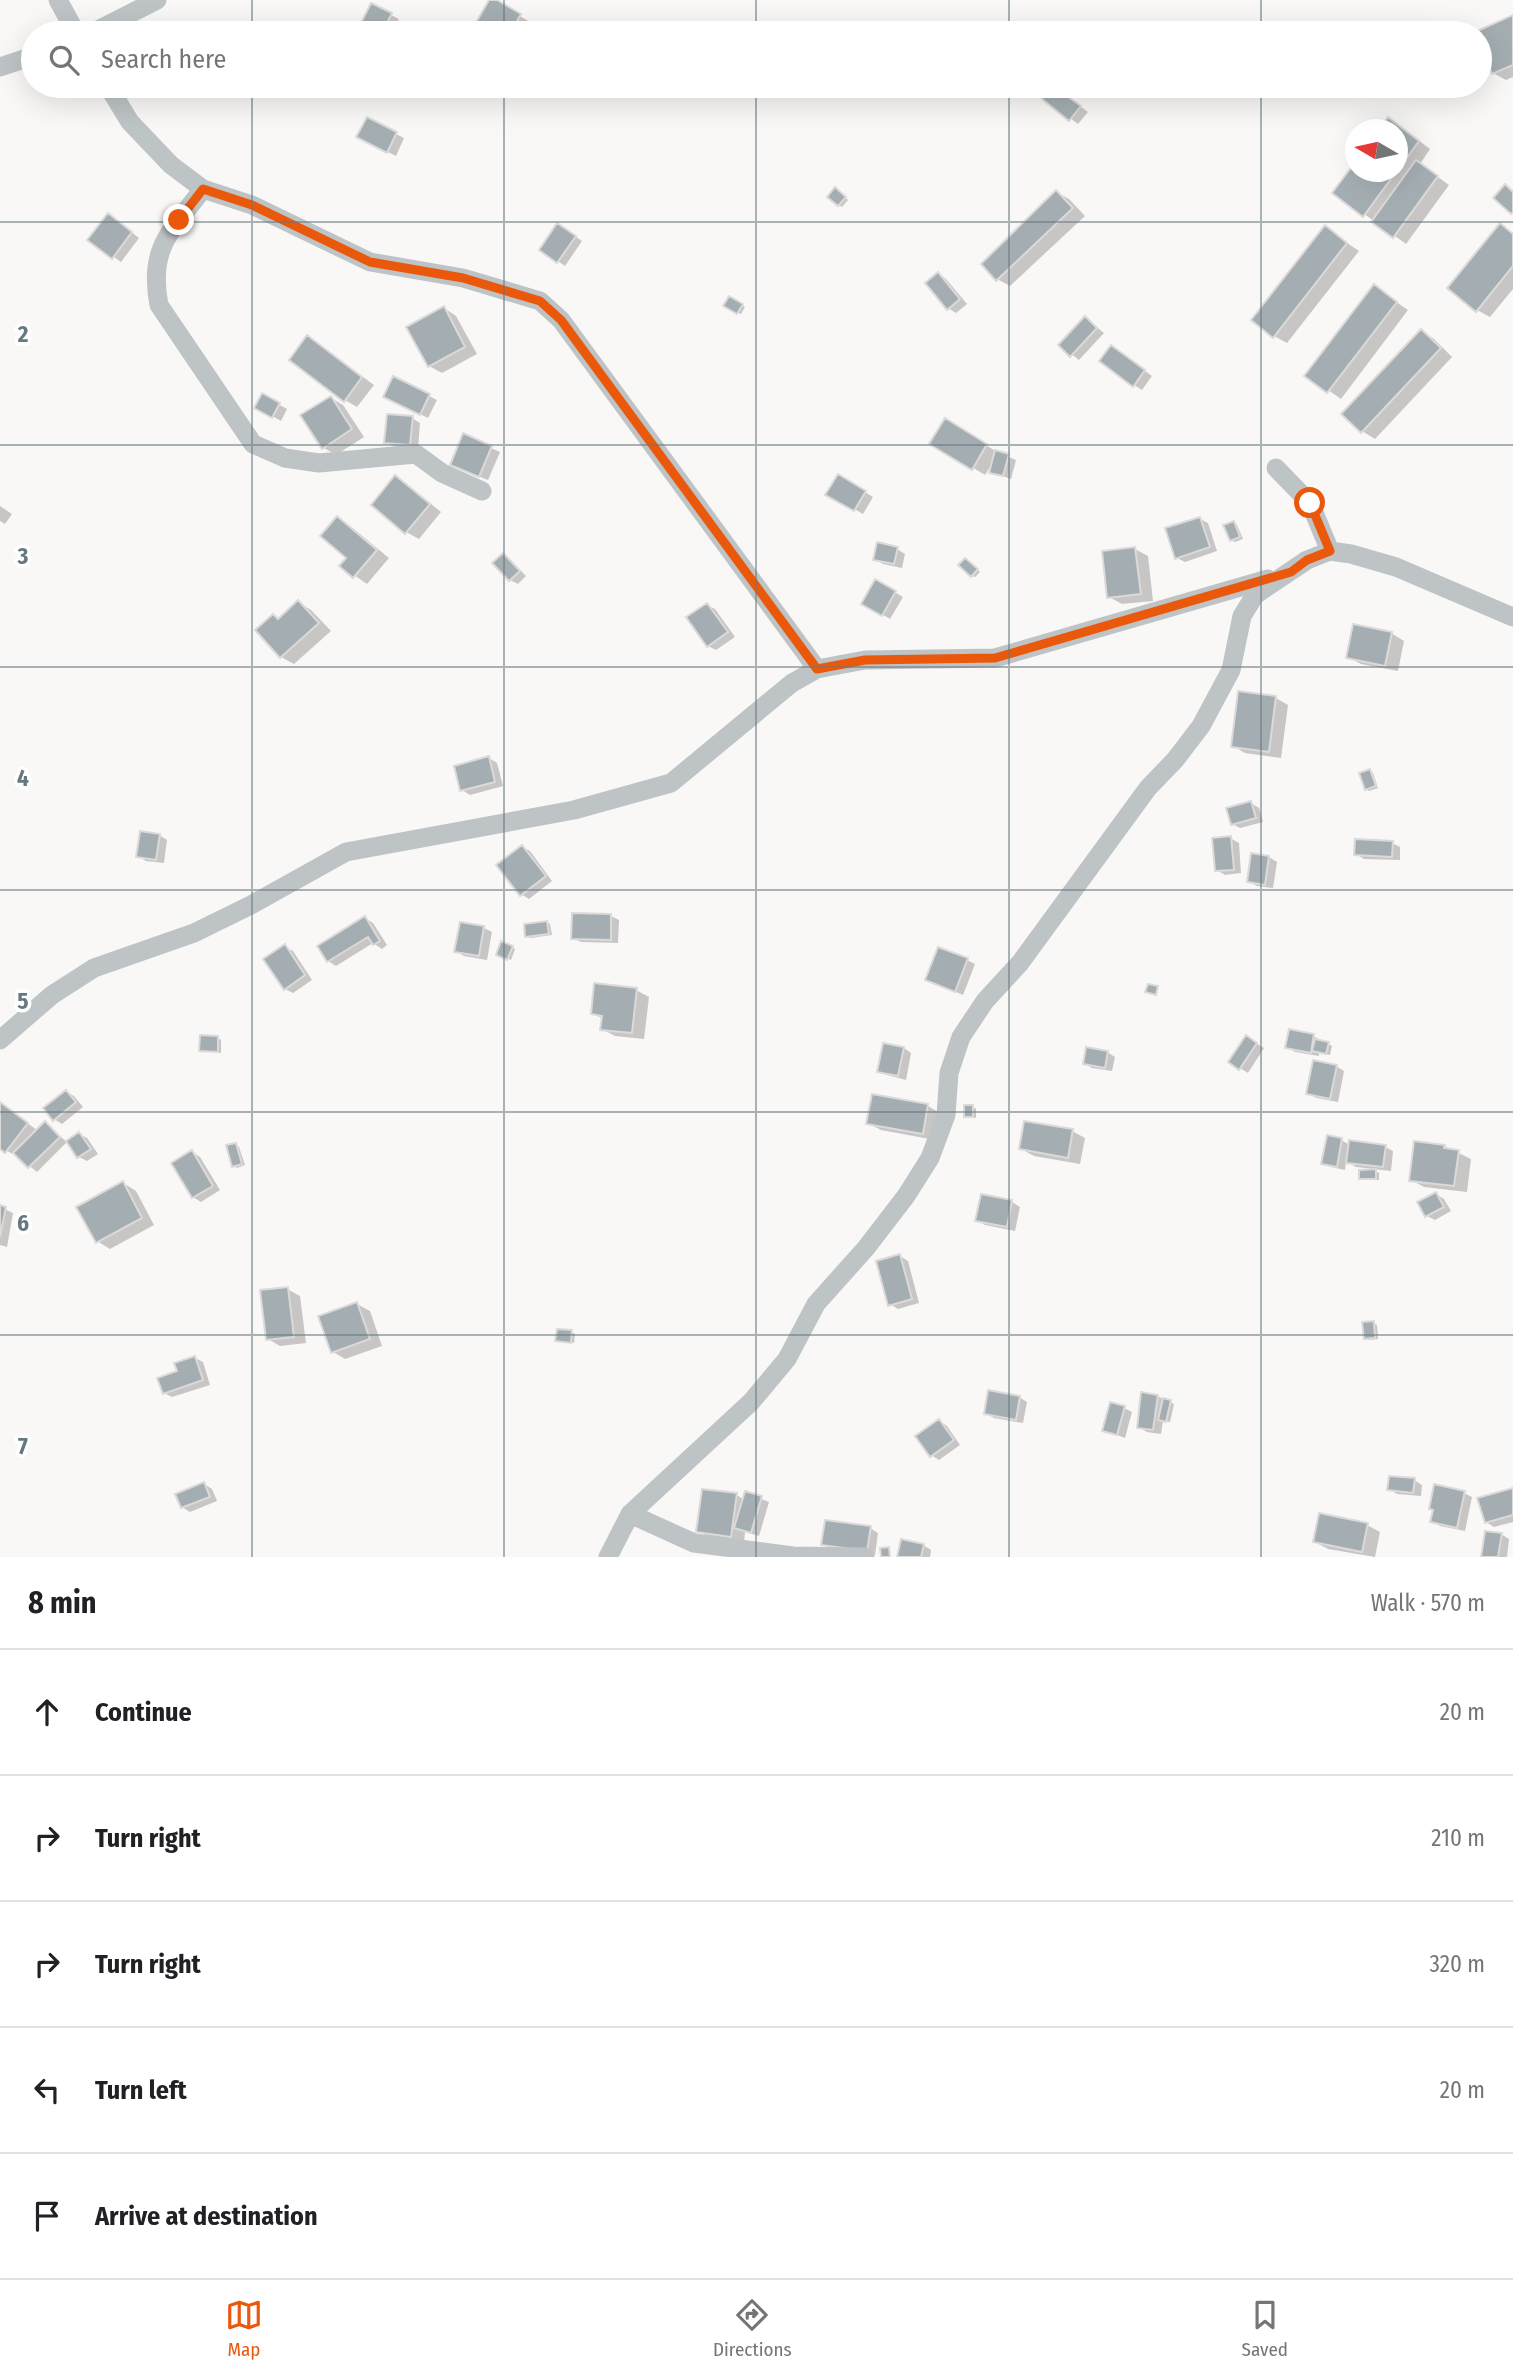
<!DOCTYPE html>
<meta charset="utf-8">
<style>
body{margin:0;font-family:"Fira Sans Condensed",sans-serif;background:#f2f2f2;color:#202124}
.compass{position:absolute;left:1345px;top:119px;width:63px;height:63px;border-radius:50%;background:#fff;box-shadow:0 7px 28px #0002;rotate:279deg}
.stop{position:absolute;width:21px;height:21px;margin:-16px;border:5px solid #ea580c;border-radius:50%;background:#fff}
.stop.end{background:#ea580c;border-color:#fff;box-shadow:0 2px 7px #0008}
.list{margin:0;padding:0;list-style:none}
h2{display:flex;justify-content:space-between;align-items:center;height:91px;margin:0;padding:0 28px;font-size:30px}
h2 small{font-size:23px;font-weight:400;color:#757577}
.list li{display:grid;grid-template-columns:46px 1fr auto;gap:21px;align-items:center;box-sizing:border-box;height:126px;padding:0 28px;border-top:2px solid #e0e0e0}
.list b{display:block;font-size:26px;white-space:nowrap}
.list em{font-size:23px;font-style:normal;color:#757577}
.icon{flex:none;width:38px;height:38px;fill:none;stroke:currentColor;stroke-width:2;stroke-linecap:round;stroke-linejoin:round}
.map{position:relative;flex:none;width:1513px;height:1557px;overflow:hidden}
.search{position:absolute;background:#fff;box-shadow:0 7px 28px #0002;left:21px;right:21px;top:21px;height:77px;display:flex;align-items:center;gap:18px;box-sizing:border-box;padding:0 24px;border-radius:38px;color:#757577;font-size:26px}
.sheet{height:721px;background:#fff}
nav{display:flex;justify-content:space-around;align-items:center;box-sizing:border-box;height:98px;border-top:2px solid #e0e0e0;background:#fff;font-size:19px;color:#757577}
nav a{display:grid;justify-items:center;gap:4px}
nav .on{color:#ea580c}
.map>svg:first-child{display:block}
</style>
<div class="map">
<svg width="1513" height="1557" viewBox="0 0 1513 1557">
<rect width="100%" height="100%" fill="#f9f8f7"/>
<!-- shadow -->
<path fill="#0003" d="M 491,0 L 532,23 L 526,33 L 472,33 Z
M 391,15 L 399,19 L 392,33 L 375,33 L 361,26 Z
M 1513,17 L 1513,77 L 1506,80 L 1493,73 L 1480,40 L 1480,33 L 1477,33 Z
M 770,86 L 793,86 L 780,94 Z
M 1054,87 L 1088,112 L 1078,124 L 1044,99 Z
M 367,119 L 404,138 L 396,156 L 366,141 Z
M 1401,127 L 1430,149 L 1420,164 L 1449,185 L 1406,244 L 1335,193 L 1356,172 L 1398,172 L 1398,130 Z
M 839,192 L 848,200 L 842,207 L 839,205 Z
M 1056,192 L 1069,199 L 1085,216 L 1010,286 L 997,279 Z
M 116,220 L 139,238 L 121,262 L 90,240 Z
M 1500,226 L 1513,233 L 1513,289 L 1490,317 L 1477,310 Z
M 1325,228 L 1359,251 L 1287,343 L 1274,336 Z
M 566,230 L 582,241 L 565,266 L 558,261 Z
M 938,274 L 946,279 L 967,304 L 956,313 L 948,308 Z
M 1374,287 L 1408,310 L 1341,399 L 1307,375 Z
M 729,298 L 745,307 L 741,314 L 725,306 Z
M 444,308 L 456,316 L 477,354 L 442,373 L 429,366 Z
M 1085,318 L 1104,333 L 1079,360 L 1060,345 Z
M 1421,331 L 1434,339 L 1452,357 L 1375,439 L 1362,431 Z
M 308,337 L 374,385 L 357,407 L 345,400 Z
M 1119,352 L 1152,376 L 1142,390 L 1134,385 Z
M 394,378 L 437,400 L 428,418 L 393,401 Z
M 263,396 L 287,409 L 281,421 L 256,407 Z
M 331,398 L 343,405 L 364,437 L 336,455 L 324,448 Z
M 412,418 L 420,423 L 418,449 L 394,446 L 386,442 Z
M 945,421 L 999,453 L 1016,460 L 1011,479 L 991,472 L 992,464 L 985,475 L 932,443 Z
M 464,436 L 500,452 L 488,480 L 460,469 Z
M 838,476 L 873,497 L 863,514 L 828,494 Z
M 395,477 L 408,485 L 441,512 L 419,539 L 406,532 Z
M 0,506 L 12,514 L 5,524 L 0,521 Z
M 338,518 L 350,526 L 389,558 L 367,584 L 341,566 L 349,558 Z
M 1200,519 L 1208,523 L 1217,551 L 1185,562 L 1177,558 Z
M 1233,523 L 1237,525 L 1243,539 L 1235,542 L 1231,540 Z
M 897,549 L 905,554 L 902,568 L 883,564 L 875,559 Z
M 1135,549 L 1148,556 L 1153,601 L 1122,604 L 1109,597 Z
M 503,556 L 511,560 L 526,576 L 518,584 L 510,580 Z
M 968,562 L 980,572 L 975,577 L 972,576 Z
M 876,581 L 903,597 L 890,619 L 863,603 Z
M 299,603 L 311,610 L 331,631 L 294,664 L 281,657 L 257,630 L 273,616 L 279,620 Z
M 707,605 L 715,609 L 735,637 L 716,650 L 708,646 Z
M 1391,633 L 1404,641 L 1398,671 L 1361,664 L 1348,657 Z
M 1276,698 L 1288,705 L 1281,758 L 1245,753 L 1233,746 Z
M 489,758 L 497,763 L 503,786 L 470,795 L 462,790 Z
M 1370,771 L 1373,773 L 1378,788 L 1369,791 L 1366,789 Z
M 1251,803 L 1259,808 L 1263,822 L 1240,828 L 1232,824 Z
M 159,835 L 167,840 L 164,863 L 146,861 L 138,856 Z
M 1230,838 L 1239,843 L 1241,873 L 1225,875 L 1217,870 Z
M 1392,843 L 1400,847 L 1400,860 L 1364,859 L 1356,854 Z
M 522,847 L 530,851 L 552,881 L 529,899 L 521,894 Z
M 1269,857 L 1277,862 L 1273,888 L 1257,886 L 1249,881 Z
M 611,916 L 619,920 L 618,943 L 581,942 L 573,938 Z
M 365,918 L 373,923 L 387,945 L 382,949 L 373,943 L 336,966 L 328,961 Z
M 547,922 L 550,924 L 552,935 L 530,938 L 527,936 Z
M 484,928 L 492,932 L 487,960 L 464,956 L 456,951 Z
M 285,947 L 293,951 L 312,980 L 293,993 L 285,989 Z
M 512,947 L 515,949 L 511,960 L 499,955 Z
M 967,960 L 975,964 L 963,995 L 927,980 Z
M 636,990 L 649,997 L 644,1039 L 615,1036 L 602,1029 L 603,1019 L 593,1013 Z
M 1313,1036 L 1332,1046 L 1330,1055 L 1319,1053 L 1319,1056 L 1295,1052 L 1287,1047 Z
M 218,1038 L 221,1040 L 221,1053 L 201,1050 Z
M 1247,1038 L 1264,1048 L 1248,1073 L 1240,1068 Z
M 904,1048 L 911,1053 L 906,1080 L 887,1075 L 879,1071 Z
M 1107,1052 L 1115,1057 L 1112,1071 L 1092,1068 L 1084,1063 Z
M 1336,1066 L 1344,1071 L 1338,1102 L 1316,1098 L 1308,1093 Z
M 66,1092 L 74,1096 L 83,1107 L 62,1124 L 54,1119 Z
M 0,1102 L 38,1131 L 45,1124 L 67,1142 L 37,1172 L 20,1158 L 0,1147 Z
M 928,1106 L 940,1113 L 935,1140 L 881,1130 L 868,1123 Z
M 973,1107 L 976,1109 L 976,1118 L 965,1116 Z
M 1072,1131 L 1085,1138 L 1080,1164 L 1034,1156 L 1021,1149 Z
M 79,1134 L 87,1138 L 98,1154 L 87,1161 L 79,1157 Z
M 1341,1140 L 1350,1145 L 1385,1147 L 1393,1151 L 1391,1171 L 1356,1167 L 1346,1161 L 1345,1170 L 1331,1167 L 1323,1163 Z
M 236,1145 L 239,1147 L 245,1165 L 237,1168 L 234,1166 Z
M 1444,1146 L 1471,1159 L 1467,1192 L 1424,1187 L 1411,1180 Z
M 192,1152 L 200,1157 L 220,1190 L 201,1202 L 193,1197 Z
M 1373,1170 L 1379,1173 L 1379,1180 L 1361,1178 Z
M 123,1183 L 136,1191 L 154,1225 L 110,1249 L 97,1241 Z
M 1436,1194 L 1444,1199 L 1451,1211 L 1435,1220 L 1427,1216 Z
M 1012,1202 L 1020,1207 L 1015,1231 L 985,1225 L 977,1220 Z
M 0,1207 L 13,1213 L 7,1247 L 0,1245 Z
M 900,1256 L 908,1261 L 919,1303 L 898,1309 L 890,1304 Z
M 287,1289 L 300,1296 L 306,1343 L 280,1346 L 268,1339 Z
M 357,1304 L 370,1311 L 382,1346 L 345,1359 L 333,1352 Z
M 1373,1323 L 1377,1325 L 1378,1339 L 1369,1340 L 1365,1338 Z
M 572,1332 L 575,1334 L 574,1343 L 557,1340 Z
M 195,1358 L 203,1362 L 210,1385 L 172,1397 L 164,1393 L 179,1372 Z
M 1157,1396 L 1174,1404 L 1170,1422 L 1163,1421 L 1161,1434 L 1147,1432 L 1139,1427 Z
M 1019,1397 L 1027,1402 L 1023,1423 L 994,1418 L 986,1413 Z
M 1124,1408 L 1132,1412 L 1125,1438 L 1104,1430 Z
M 939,1421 L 947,1426 L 960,1445 L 939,1460 L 931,1455 Z
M 1414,1480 L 1422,1485 L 1421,1496 L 1397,1494 L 1389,1489 Z
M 204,1484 L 212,1489 L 217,1501 L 190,1512 L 182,1507 Z
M 1513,1490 L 1513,1522 L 1494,1527 L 1486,1522 Z
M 746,1493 L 769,1502 L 759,1536 L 745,1532 L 744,1543 L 711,1538 L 698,1531 L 737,1495 L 744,1500 Z
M 1464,1493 L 1472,1497 L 1465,1531 L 1440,1526 L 1432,1521 Z
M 1367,1525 L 1380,1532 L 1375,1557 L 1328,1549 L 1315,1542 Z
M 870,1528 L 878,1533 L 875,1555 L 831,1549 L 823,1544 Z
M 1487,1533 L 1501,1534 L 1509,1539 L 1507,1557 L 1483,1557 Z
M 902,1541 L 923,1545 L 931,1550 L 930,1557 L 899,1557 Z"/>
<!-- building -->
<path fill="#a4aeb2" stroke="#dbdad9" stroke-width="2" d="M 489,0 L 497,0 L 521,14 L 510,33 L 470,33 Z
M 371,3 L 392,13 L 382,33 L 372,33 L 359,27 Z
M 1513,15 L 1513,65 L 1492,74 L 1480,44 L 1480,33 L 1475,32 Z
M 1053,86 L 1081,106 L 1069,121 L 1042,99 Z
M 367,117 L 397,132 L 387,153 L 356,137 Z
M 1388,117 L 1419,141 L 1398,170 L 1398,130 L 1379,130 Z
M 1416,160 L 1438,176 L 1393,238 L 1371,222 Z
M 1356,161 L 1356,172 L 1396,172 L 1363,217 L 1332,193 Z
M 1505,184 L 1513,192 L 1513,212 L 1511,214 L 1493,198 Z
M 835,187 L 846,197 L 838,206 L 827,197 Z
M 1056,190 L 1073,208 L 996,281 L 981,264 Z
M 108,213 L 132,232 L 112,259 L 87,240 Z
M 557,223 L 576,236 L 557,263 L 539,250 Z
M 1500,223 L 1513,234 L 1513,266 L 1476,312 L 1447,288 Z
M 1325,225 L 1347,243 L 1273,338 L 1251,320 Z
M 938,272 L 960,299 L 947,310 L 925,283 Z
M 1374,284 L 1397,302 L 1327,393 L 1304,376 Z
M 729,296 L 743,304 L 737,314 L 723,306 Z
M 444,306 L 465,347 L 428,367 L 406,327 Z
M 1085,316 L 1097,328 L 1070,357 L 1058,345 Z
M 1421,329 L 1441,348 L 1361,433 L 1341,414 Z
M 307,335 L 362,377 L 344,402 L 289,360 Z
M 1111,345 L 1145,370 L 1133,387 L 1099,361 Z
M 393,376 L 430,394 L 420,415 L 383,397 Z
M 262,393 L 280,403 L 272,418 L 254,408 Z
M 331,396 L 352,429 L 322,449 L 300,415 Z
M 387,414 L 413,416 L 410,445 L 384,443 Z
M 945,418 L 987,444 L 972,470 L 929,444 Z
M 463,433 L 492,446 L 479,477 L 450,465 Z
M 995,450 L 1009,454 L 1003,476 L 989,473 Z
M 838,474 L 866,491 L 854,511 L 825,495 Z
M 395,475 L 430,504 L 405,534 L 371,505 Z
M 337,516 L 377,550 L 353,578 L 339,566 L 346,558 L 320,536 Z
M 1200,517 L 1210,547 L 1175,559 L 1165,528 Z
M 1234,521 L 1240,537 L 1230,541 L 1223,525 Z
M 877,542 L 898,547 L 894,564 L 873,560 Z
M 1135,547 L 1141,594 L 1107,598 L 1102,551 Z
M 503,553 L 520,571 L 509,581 L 492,563 Z
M 965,558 L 978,569 L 971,577 L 958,565 Z
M 875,579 L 896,591 L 882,616 L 861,604 Z
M 298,600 L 319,623 L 280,658 L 255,630 L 273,614 L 278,619 Z
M 707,603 L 728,632 L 707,647 L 686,617 Z
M 1353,624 L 1392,632 L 1385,666 L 1346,658 Z
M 1238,691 L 1276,696 L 1269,752 L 1231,747 Z
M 489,756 L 495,782 L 460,791 L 454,766 Z
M 1370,769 L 1376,786 L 1365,790 L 1359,773 Z
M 1251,801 L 1256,818 L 1231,825 L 1226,808 Z
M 140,831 L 160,834 L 156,860 L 136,857 Z
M 1231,836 L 1234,870 L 1215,871 L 1212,838 Z
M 1355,839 L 1393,841 L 1392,857 L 1354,855 Z
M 522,845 L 546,876 L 520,896 L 496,865 Z
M 1251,853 L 1269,856 L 1265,885 L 1247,882 Z
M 572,913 L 611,914 L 611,940 L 571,939 Z
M 365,916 L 380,941 L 373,945 L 368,937 L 327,962 L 317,946 Z
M 547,921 L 549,934 L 525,937 L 524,924 Z
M 460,922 L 484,926 L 479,956 L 454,952 Z
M 501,941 L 513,946 L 507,960 L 496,955 Z
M 285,944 L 305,975 L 284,990 L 263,959 Z
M 938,947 L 968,958 L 955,992 L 925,980 Z
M 594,983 L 637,988 L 632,1033 L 600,1030 L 602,1016 L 591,1014 Z
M 1148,984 L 1158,986 L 1156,995 L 1145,992 Z
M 1289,1029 L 1314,1034 L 1311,1053 L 1285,1048 Z
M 200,1035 L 218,1036 L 218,1052 L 199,1051 Z
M 1246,1035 L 1257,1043 L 1239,1070 L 1228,1062 Z
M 1315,1039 L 1329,1042 L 1326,1054 L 1312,1051 Z
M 883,1043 L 904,1047 L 898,1076 L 877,1072 Z
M 1086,1047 L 1108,1051 L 1105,1068 L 1083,1064 Z
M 1313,1060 L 1337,1065 L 1330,1099 L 1306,1094 Z
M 66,1090 L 76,1102 L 53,1121 L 43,1108 Z
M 872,1094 L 928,1104 L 923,1134 L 866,1124 Z
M 0,1102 L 28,1123 L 5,1153 L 0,1149 Z
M 964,1105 L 973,1105 L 973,1117 L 964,1117 Z
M 45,1121 L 60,1137 L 28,1168 L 13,1153 Z
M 1024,1121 L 1073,1129 L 1068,1158 L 1019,1149 Z
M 79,1132 L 91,1149 L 77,1158 L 66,1141 Z
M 1327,1135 L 1342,1138 L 1337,1167 L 1321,1164 Z
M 1349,1140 L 1386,1145 L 1383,1167 L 1346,1163 Z
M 1414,1141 L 1445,1145 L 1444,1148 L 1459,1150 L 1454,1186 L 1409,1181 Z
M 236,1143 L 242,1164 L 232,1167 L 226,1145 Z
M 192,1150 L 213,1186 L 192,1198 L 171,1163 Z
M 1376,1169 L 1376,1179 L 1359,1179 L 1359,1170 Z
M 123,1181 L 142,1218 L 96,1243 L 76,1207 Z
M 1436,1192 L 1444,1207 L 1425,1217 L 1417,1202 Z
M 981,1194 L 1012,1200 L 1007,1227 L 975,1221 Z
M 0,1205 L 6,1207 L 0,1237 Z
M 900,1254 L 912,1299 L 888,1306 L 876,1261 Z
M 288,1287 L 294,1337 L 266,1340 L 260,1290 Z
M 357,1302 L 370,1339 L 331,1353 L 318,1316 Z
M 1374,1321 L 1375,1338 L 1364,1339 L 1362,1322 Z
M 557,1329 L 572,1330 L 571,1343 L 555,1341 Z
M 195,1356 L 203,1380 L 163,1394 L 157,1378 L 177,1371 L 174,1363 Z
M 988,1390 L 1020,1396 L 1016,1420 L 984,1414 Z
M 1141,1392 L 1158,1395 L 1153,1430 L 1137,1428 Z
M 1163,1398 L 1171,1400 L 1166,1422 L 1158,1420 Z
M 1110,1402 L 1125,1406 L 1117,1435 L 1102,1431 Z
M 939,1419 L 954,1440 L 930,1457 L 915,1436 Z
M 1389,1476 L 1415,1478 L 1413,1493 L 1387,1490 Z
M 204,1482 L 210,1497 L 181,1508 L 175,1494 Z
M 1434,1484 L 1465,1491 L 1457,1528 L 1430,1522 L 1433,1510 L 1429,1509 Z
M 1513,1488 L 1513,1515 L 1485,1523 L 1477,1498 Z
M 702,1489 L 737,1493 L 731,1537 L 696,1532 Z
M 745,1491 L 762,1496 L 751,1533 L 734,1528 Z
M 1319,1513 L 1368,1523 L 1362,1552 L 1313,1542 Z
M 825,1520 L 871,1526 L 867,1551 L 821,1545 Z
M 1485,1531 L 1502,1533 L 1498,1557 L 1481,1557 Z
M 901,1539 L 924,1544 L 921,1557 L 897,1557 Z
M 889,1547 L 890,1557 L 881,1557 L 880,1548 Z"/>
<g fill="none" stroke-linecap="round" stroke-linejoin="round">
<!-- minor -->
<path stroke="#bec4c6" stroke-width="19" d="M 58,0 L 76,33
M 92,33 L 157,0
M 0,67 L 33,56
M 108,86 L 130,122 L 171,165 L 203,189 L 252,205 L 370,262 L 463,278 L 540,301 L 561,320 L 817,669
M 203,189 C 171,231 148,248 159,305 L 253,444 L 285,458 L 319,463 L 416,454 L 442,473 L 482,491
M 1276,468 L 1310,503 L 1330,551
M 0,1040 L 52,995 L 94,968 L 194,933 L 251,905 L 346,852 L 574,810 L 671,783 L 792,683 L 817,669 L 865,660 L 995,658 L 1268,579
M 630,1514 L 694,1543 L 793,1556 L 865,1557
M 608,1557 L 630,1514 L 751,1402 L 787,1359 L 816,1304 L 866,1248 L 906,1196 L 930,1158 L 946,1115 L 949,1073 L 961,1037 L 985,1001 L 1020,963 L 1148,788 L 1175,760 L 1201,726 L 1231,670 L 1242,616 L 1255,595 L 1307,560 L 1330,551 L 1351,554 L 1396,567 L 1513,617"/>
</g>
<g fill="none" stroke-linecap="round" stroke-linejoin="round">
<!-- route -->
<path stroke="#ea580c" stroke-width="9" d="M 179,220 L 203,189 L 252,205 L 370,262 L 463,278 L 540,301 L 561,320 L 817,669 L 865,660 L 995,658 L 1291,572 L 1307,560 L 1330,551 L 1310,503"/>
</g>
<!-- grid -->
<path fill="none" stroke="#66797f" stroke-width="2" stroke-opacity="0.55" d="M 252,0 L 252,33M 504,0 L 504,33M 756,0 L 756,33M 1009,0 L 1009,33M 1261,0 L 1261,33M 252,86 L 252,1557M 504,86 L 504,1557M 756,86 L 756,1557M 1009,86 L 1009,1557M 1261,86 L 1261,1557M 0,222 L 1513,222M 0,445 L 1513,445M 0,667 L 1513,667M 0,890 L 1513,890M 0,1112 L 1513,1112M 0,1335 L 1513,1335"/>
<g font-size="23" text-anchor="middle" font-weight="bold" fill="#66797f" stroke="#fff" stroke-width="7" stroke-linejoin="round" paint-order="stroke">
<text x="23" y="342">2</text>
<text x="23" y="564">3</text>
<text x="23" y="786">4</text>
<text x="23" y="1009">5</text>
<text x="23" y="1231">6</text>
<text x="23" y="1454">7</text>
</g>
</svg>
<svg class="compass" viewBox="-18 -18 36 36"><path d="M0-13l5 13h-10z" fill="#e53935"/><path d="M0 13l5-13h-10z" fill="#757577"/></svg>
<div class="stop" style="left:1310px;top:503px"></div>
<div class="stop end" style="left:179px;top:220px"></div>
<div class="search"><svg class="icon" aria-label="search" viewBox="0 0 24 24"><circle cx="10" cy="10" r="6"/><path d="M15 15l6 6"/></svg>Search here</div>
</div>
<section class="sheet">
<h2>8 min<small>Walk · 570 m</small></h2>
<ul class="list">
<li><svg class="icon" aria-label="ahead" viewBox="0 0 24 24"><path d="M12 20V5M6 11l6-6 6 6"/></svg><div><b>Continue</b></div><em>20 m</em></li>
<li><svg class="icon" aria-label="right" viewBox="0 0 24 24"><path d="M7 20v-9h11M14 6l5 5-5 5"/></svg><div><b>Turn right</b></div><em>210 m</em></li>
<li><svg class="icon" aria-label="right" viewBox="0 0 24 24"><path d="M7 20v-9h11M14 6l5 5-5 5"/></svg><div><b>Turn right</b></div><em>320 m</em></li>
<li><svg class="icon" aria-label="left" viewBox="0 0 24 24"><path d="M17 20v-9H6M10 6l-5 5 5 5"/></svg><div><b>Turn left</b></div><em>20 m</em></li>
<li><svg class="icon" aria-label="arrive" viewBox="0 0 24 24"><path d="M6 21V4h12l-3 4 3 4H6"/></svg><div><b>Arrive at destination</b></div></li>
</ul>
</section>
<nav>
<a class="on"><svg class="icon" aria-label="map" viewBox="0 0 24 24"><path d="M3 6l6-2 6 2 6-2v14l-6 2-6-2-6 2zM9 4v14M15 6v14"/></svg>Map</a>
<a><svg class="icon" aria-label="directions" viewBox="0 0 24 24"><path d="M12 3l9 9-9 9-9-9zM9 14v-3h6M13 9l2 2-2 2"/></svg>Directions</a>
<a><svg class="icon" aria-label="saved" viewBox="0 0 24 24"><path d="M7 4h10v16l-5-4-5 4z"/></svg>Saved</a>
</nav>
